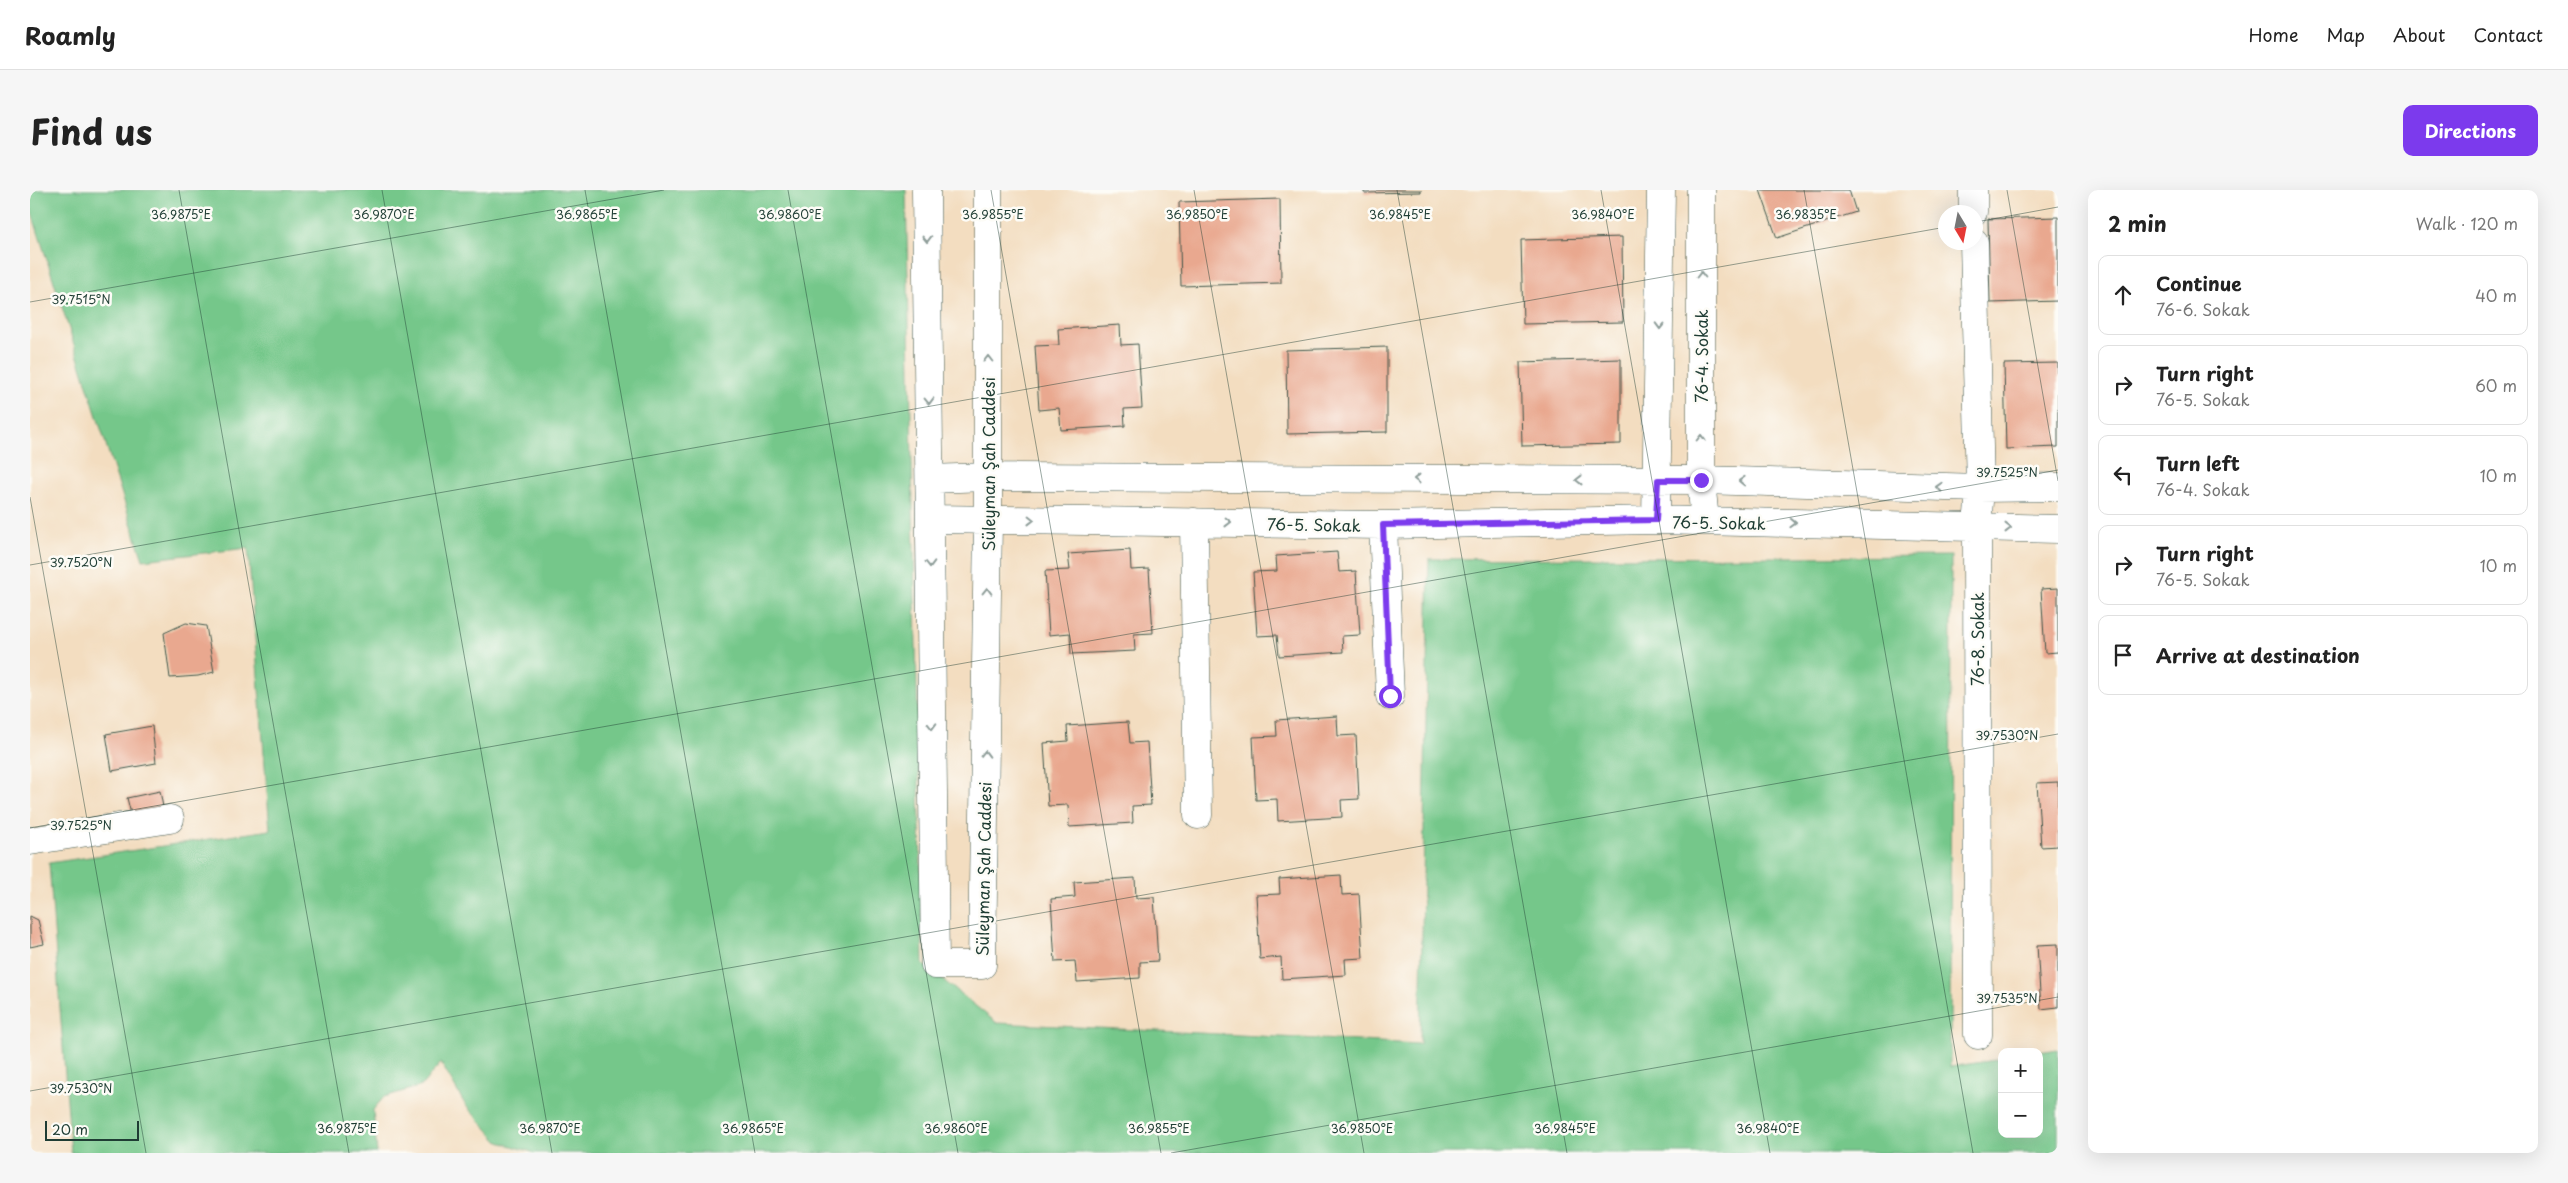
<!DOCTYPE html>
<meta charset="utf-8">
<style>
body{margin:0;font-family:"Playpen Sans",sans-serif;background:#f6f6f6;color:#222}
.controls{position:absolute;right:15px;bottom:15px;display:grid;overflow:hidden;border-radius:10px;box-shadow:0 5px 20px #0002}
.controls button{width:45px;height:45px;display:grid;place-items:center;padding:0;border:0;border-bottom:1px solid #e0e0e0;background:#fff;color:#222;font:25px sans-serif}
.compass{position:absolute;left:1908px;top:15px;width:45px;height:45px;border-radius:50%;background:#fff;box-shadow:0 5px 20px #0002;rotate:170deg}
.scale{position:absolute;left:15px;bottom:12px;width:94px;box-sizing:border-box;padding-left:5px;border:2px solid #1f3d34;border-top:0;font-size:14px;line-height:18px;white-space:nowrap;color:#1f3d34;-webkit-text-stroke:4px #fdfcf7;paint-order:stroke}
.stop{position:absolute;width:15px;height:15px;margin:-11px;border:4px solid #7c3aed;border-radius:50%;background:#fff}
.stop.end{background:#7c3aed;border-color:#fff;box-shadow:0 1px 5px #0008}
.list{margin:0;padding:0;list-style:none}
h2{display:flex;justify-content:space-between;align-items:center;height:65px;margin:0;padding:0 20px;font-size:21px}
h2 small{font-size:16px;font-weight:400;color:#767676}
.list li{display:grid;grid-template-columns:32px 1fr auto;gap:15px;align-items:center;box-sizing:border-box;height:80px;margin:0 10px 10px;padding:0 10px;border:1px solid #e0e0e0;border-radius:10px}
.list b{display:block;font-size:19px;white-space:nowrap}
.list p{margin:0;font-size:16px;white-space:nowrap;color:#767676}
.list em{font-size:16px;font-style:normal;color:#767676}
.icon{flex:none;width:28px;height:28px;fill:none;stroke:currentColor;stroke-width:2;stroke-linecap:round;stroke-linejoin:round}
.map{position:relative;flex:none;width:2028px;height:963px;overflow:hidden;border-radius:10px}
header{display:flex;align-items:center;gap:30px;box-sizing:border-box;height:70px;padding:0 25px;background:#fff;border-bottom:1px solid #e0e0e0}
header strong{font-size:24px}
nav{display:flex;gap:28px;margin-inline-start:auto;font-size:18px}
.intro{display:flex;align-items:center;justify-content:space-between;box-sizing:border-box;height:120px;padding:0 30px}
h1{margin:0;font-size:35px}
.button{padding:12px 22px;border-radius:10px;background:#7c3aed;color:#fff;font-size:18px;font-weight:700}
main{display:flex;gap:30px;padding:0 30px}
aside{flex:1;background:#fff;border-radius:10px;box-shadow:0 5px 20px #0002}
.map>svg:first-child{display:block}
</style>
<header>
<strong>Roamly</strong>
<nav><a>Home</a><a>Map</a><a>About</a><a>Contact</a></nav>
</header>
<div class="intro"><h1>Find us</h1><a class="button">Directions</a></div>
<main>
<div class="map">
<svg width="2028" height="963" viewBox="0 0 2028 963">
<rect width="100%" height="100%" fill="#fdfcf7"/>
<filter id="ink" filterUnits="userSpaceOnUse"><feTurbulence type="fractalNoise" baseFrequency=".02" numOctaves="2"/><feDisplacementMap in="SourceGraphic" scale="10" xChannelSelector="R" yChannelSelector="G"/><feConvolveMatrix kernelMatrix="1 2 1 2 8 2 1 2 1" color-interpolation-filters="sRGB"/></filter>
<filter id="wash" filterUnits="userSpaceOnUse"><feTurbulence type="fractalNoise" baseFrequency=".0096" numOctaves="4" result="noise"/><feDisplacementMap in="SourceGraphic" scale="20" xChannelSelector="R" yChannelSelector="G"/><feGaussianBlur stdDeviation="1.12" result="paint"/><feColorMatrix in="noise" values="0 0 0 0 0 0 0 0 0 0 0 0 0 0 0 0 0 1.4 0 .05"/><feComposite in="paint" operator="in"/></filter>
<g filter="url(#wash)">
<rect width="100%" height="100%" fill="#f3ddc0"/>
<!-- green -->
<path fill="#74c78a" stroke="#4a825f" d="M 0,0 L 876,0 L 893,774 L 967,833 L 1390,854 L 1399,369 L 1921,366 L 1920,877 L 1972,869 L 1972,944 L 2009,944 L 2009,862 L 2028,859 L 2028,963 L 505,963 L 469,952 L 436,916 L 411,873 L 391,896 L 354,907 L 343,920 L 347,963 L 41,963 L 19,673 L 240,640 L 218,358 L 113,370 L 0,17 Z"/>
<g id="blocks">
<!-- building -->
<path fill="#e9a88f" d="M 1334,0 L 1391,0 L 1391,2 L 1334,3 Z
M 1730,0 L 1819,0 L 1826,22 L 1747,48 Z
M 1250,9 L 1251,93 L 1151,96 L 1149,12 Z
M 2028,27 L 2028,111 L 1960,113 L 1958,29 Z
M 1592,47 L 1593,132 L 1493,134 L 1491,50 Z
M 1090,135 L 1091,155 L 1108,154 L 1112,218 L 1094,219 L 1095,236 L 1031,240 L 1029,218 L 1009,220 L 1005,156 L 1029,155 L 1028,139 Z
M 1357,157 L 1357,242 L 1257,244 L 1256,160 Z
M 1591,169 L 1591,254 L 1492,256 L 1490,172 Z
M 2028,173 L 2028,257 L 1976,259 L 1974,174 Z
M 1100,360 L 1101,380 L 1119,379 L 1123,443 L 1104,444 L 1105,461 L 1041,464 L 1040,443 L 1019,445 L 1015,381 L 1040,380 L 1038,364 Z
M 1307,362 L 1309,382 L 1326,381 L 1330,445 L 1312,446 L 1313,462 L 1249,466 L 1247,445 L 1227,446 L 1223,382 L 1247,381 L 1246,366 Z
M 2028,398 L 2028,462 L 2015,463 L 2011,399 Z
M 156,433 L 176,436 L 184,482 L 168,486 L 140,488 L 134,443 Z
M 1307,526 L 1308,546 L 1326,545 L 1329,609 L 1311,610 L 1312,627 L 1248,631 L 1247,609 L 1226,610 L 1223,547 L 1247,546 L 1246,530 Z
M 1098,532 L 1100,553 L 1117,552 L 1121,615 L 1102,616 L 1103,633 L 1039,637 L 1038,615 L 1018,616 L 1014,553 L 1038,551 L 1037,536 Z
M 122,536 L 126,573 L 82,581 L 76,544 Z
M 2028,592 L 2028,656 L 2011,657 L 2007,593 Z
M 130,601 L 133,617 L 101,624 L 97,608 Z
M 1311,685 L 1312,705 L 1329,704 L 1333,768 L 1315,769 L 1316,785 L 1252,789 L 1251,767 L 1230,769 L 1226,705 L 1250,704 L 1249,689 Z
M 1105,688 L 1106,708 L 1124,707 L 1128,771 L 1110,772 L 1110,788 L 1047,792 L 1045,771 L 1025,772 L 1021,709 L 1045,707 L 1044,692 Z
M 0,726 L 8,730 L 14,754 L 0,757 Z
M 2028,754 L 2028,817 L 2011,819 L 2007,755 Z"/>
</g>
</g>
<g filter="url(#ink)">
<use href="#blocks" fill-opacity="0" stroke="#3f5549" stroke-width="1"/>
<g fill="none" stroke-linecap="round" stroke-linejoin="round">
<!-- minor casing -->
<g stroke="#3f5549" stroke-width="29">
<path id="minor" d="M 896,0 L 905,775 L 952,775 L 958,329 L 958,0
M 1671,0 L 1671,290 L 1675,331
M 1943,0 L 1943,22
M 1944,52 L 1950,298 L 1947,338 L 1948,845
M 900,289 L 957,287 L 1671,290 L 1950,298 L 2028,297
M 900,329 L 1353,335 L 1626,330 L 2028,339
M 1626,330 L 1631,0
M 1164,332 L 1168,625
M 1353,335 L 1360,506
M 0,651 L 140,629"/>
</g>
<!-- minor -->
<use href="#minor" stroke="#fff" stroke-width="28"/>
</g>
<!-- one-way arrows -->
<defs><path id="oneway-chevron" d="M-2-3.5L2.5 0L-2 3.5" fill="none" stroke-width="1.6" stroke-linecap="round" stroke-linejoin="round" transform="scale(1.25)"/></defs>
<g stroke="#8f9e9a">
<use href="#oneway-chevron" transform="translate(897 49) rotate(89)"/>
<use href="#oneway-chevron" transform="translate(1671 85) rotate(-90)"/>
<use href="#oneway-chevron" transform="translate(1630 136) rotate(91)"/>
<use href="#oneway-chevron" transform="translate(958 169) rotate(-90)"/>
<use href="#oneway-chevron" transform="translate(899 211) rotate(89)"/>
<use href="#oneway-chevron" transform="translate(1671 248) rotate(-90)"/>
<use href="#oneway-chevron" transform="translate(1387 289) rotate(-180)"/>
<use href="#oneway-chevron" transform="translate(1549 290) rotate(-180)"/>
<use href="#oneway-chevron" transform="translate(1712 291) rotate(-178)"/>
<use href="#oneway-chevron" transform="translate(1909 297) rotate(-178)"/>
<use href="#oneway-chevron" transform="translate(1001 330) rotate(1)"/>
<use href="#oneway-chevron" transform="translate(1198 332) rotate(1)"/>
<use href="#oneway-chevron" transform="translate(1763 333) rotate(2)"/>
<use href="#oneway-chevron" transform="translate(1978 338)"/>
<use href="#oneway-chevron" transform="translate(900 374) rotate(89)"/>
<use href="#oneway-chevron" transform="translate(957 401) rotate(-89)"/>
<use href="#oneway-chevron" transform="translate(902 536) rotate(89)"/>
<use href="#oneway-chevron" transform="translate(955 564) rotate(-89)"/>
</g>
</g>
<g fill="none" stroke-linecap="round" stroke-linejoin="round" filter="url(#ink)">
<!-- route -->
<path stroke="#7c3aed" stroke-width="6" d="M 1360,506 L 1353,335 L 1626,330 L 1628,290 L 1671,290"/>
</g>
<!-- ticks -->
<path fill="none" stroke="#1f3d34" stroke-width="1" stroke-opacity="0.45" d="M 149,0 L 319,963M 352,0 L 522,963M 555,0 L 725,963M 758,0 L 928,963M 961,0 L 1131,963M 1164,0 L 1334,963M 1367,0 L 1537,963M 1571,0 L 1740,963M 1774,0 L 1943,963M 1977,0 L 2028,291M 1946,32 L 2028,17M 0,112 L 634,0M 0,307 L 116,963M 0,375 L 1916,37M 0,638 L 2028,280M 0,901 L 2028,544M 1141,963 L 2028,807"/>
<g text-anchor="middle" dominant-baseline="central" stroke-width="5" stroke-linejoin="round" paint-order="stroke">
<!-- street labels -->
<g font-size="16" fill="#1f3d34" stroke="#fdfcf7">
<text transform="translate(1671 166) rotate(-90)">76-4. Sokak</text>
<text transform="translate(958 274) rotate(-90)">Süleyman Şah Caddesi</text>
<text transform="translate(1689 332) rotate(1)">76-5. Sokak</text>
<text transform="translate(1284 334) rotate(1)">76-5. Sokak</text>
<text transform="translate(1947 449) rotate(-90)">76-8. Sokak</text>
<text transform="translate(953 679) rotate(-89)">Süleyman Şah Caddesi</text>
</g>
</g>
<g font-size="12" text-anchor="middle" fill="#1f3d34" stroke="#fdfcf7" stroke-width="5" stroke-linejoin="round" paint-order="stroke">
<text x="151" y="29">36.9875°E</text>
<text x="354" y="29">36.9870°E</text>
<text x="557" y="29">36.9865°E</text>
<text x="760" y="29">36.9860°E</text>
<text x="963" y="29">36.9855°E</text>
<text x="1167" y="29">36.9850°E</text>
<text x="1370" y="29">36.9845°E</text>
<text x="1573" y="29">36.9840°E</text>
<text x="1776" y="29">36.9835°E</text>
<text x="51" y="114">39.7515°N</text>
<text x="1977" y="287">39.7525°N</text>
<text x="51" y="377">39.7520°N</text>
<text x="1977" y="550">39.7530°N</text>
<text x="51" y="640">39.7525°N</text>
<text x="1977" y="813">39.7535°N</text>
<text x="51" y="903">39.7530°N</text>
<text x="317" y="943">36.9875°E</text>
<text x="520" y="943">36.9870°E</text>
<text x="723" y="943">36.9865°E</text>
<text x="926" y="943">36.9860°E</text>
<text x="1129" y="943">36.9855°E</text>
<text x="1332" y="943">36.9850°E</text>
<text x="1535" y="943">36.9845°E</text>
<text x="1738" y="943">36.9840°E</text>
</g>
</svg>
<div class="controls">
<button>+</button>
<button>−</button>
</div>
<svg class="compass" viewBox="-18 -18 36 36"><path d="M0-13l5 13h-10z" fill="#e53935"/><path d="M0 13l5-13h-10z" fill="#767676"/></svg>
<div class="scale">20 m</div>
<div class="stop" style="left:1360px;top:506px"></div>
<div class="stop end" style="left:1671px;top:290px"></div>
</div>
<aside>
<h2>2 min<small>Walk · 120 m</small></h2>
<ul class="list">
<li><svg class="icon" aria-label="ahead" viewBox="0 0 24 24"><path d="M12 20V5M6 11l6-6 6 6"/></svg><div><b>Continue</b><p>76-6. Sokak</p></div><em>40 m</em></li>
<li><svg class="icon" aria-label="right" viewBox="0 0 24 24"><path d="M7 20v-9h11M14 6l5 5-5 5"/></svg><div><b>Turn right</b><p>76-5. Sokak</p></div><em>60 m</em></li>
<li><svg class="icon" aria-label="left" viewBox="0 0 24 24"><path d="M17 20v-9H6M10 6l-5 5 5 5"/></svg><div><b>Turn left</b><p>76-4. Sokak</p></div><em>10 m</em></li>
<li><svg class="icon" aria-label="right" viewBox="0 0 24 24"><path d="M7 20v-9h11M14 6l5 5-5 5"/></svg><div><b>Turn right</b><p>76-5. Sokak</p></div><em>10 m</em></li>
<li><svg class="icon" aria-label="arrive" viewBox="0 0 24 24"><path d="M6 21V4h12l-3 4 3 4H6"/></svg><div><b>Arrive at destination</b></div></li>
</ul>
</aside>
</main>
